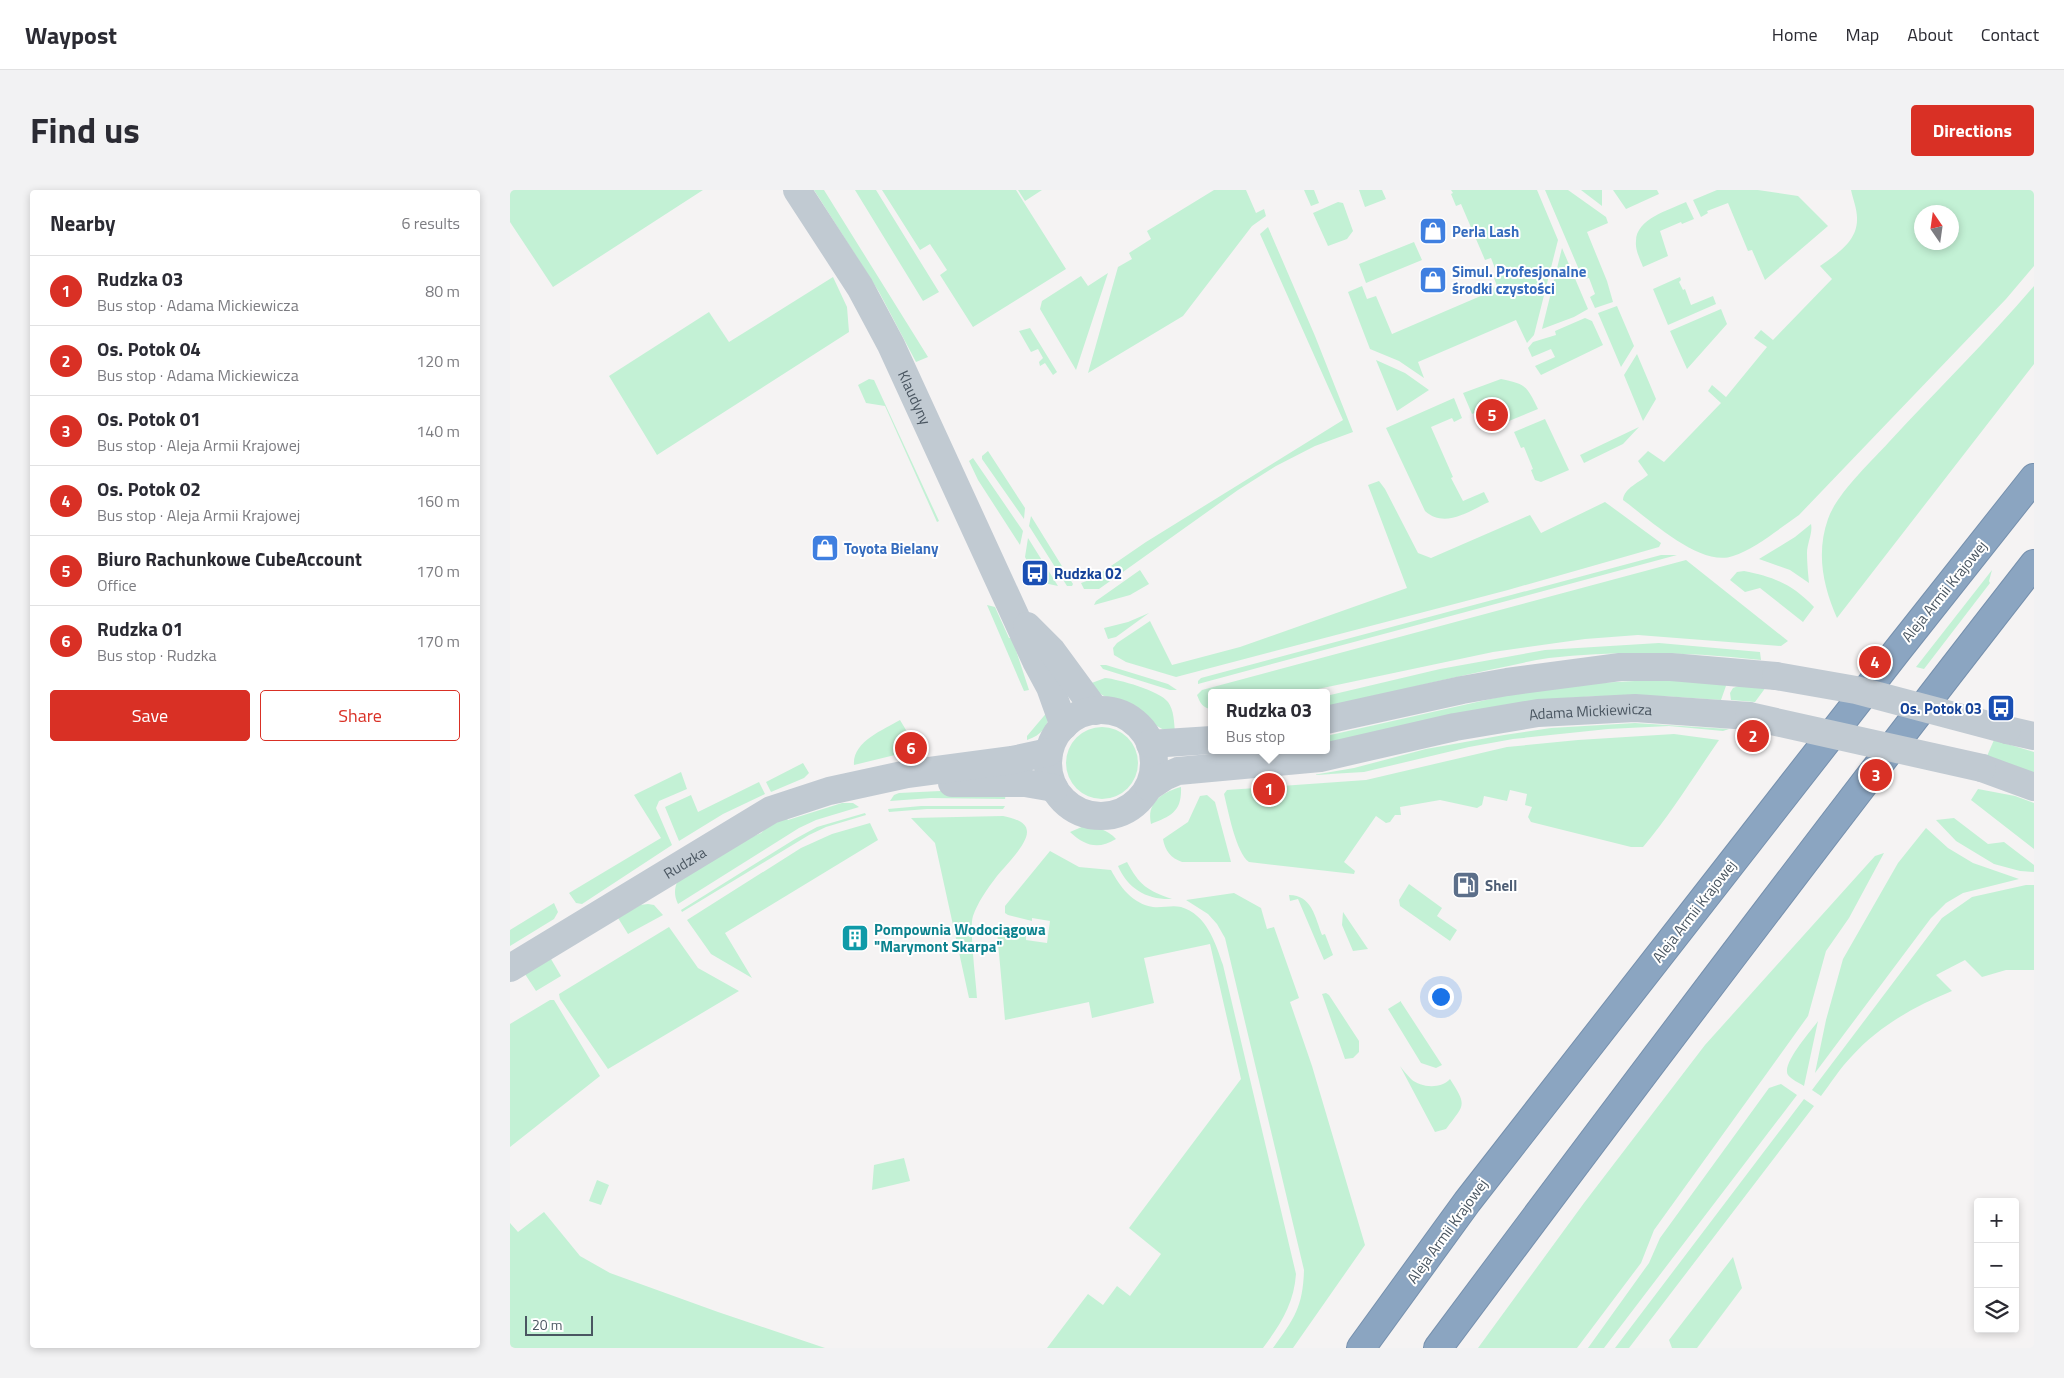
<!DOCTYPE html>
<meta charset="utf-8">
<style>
body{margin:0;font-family:"Titillium Web",sans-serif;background:#f2f2f3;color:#2b2b33}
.controls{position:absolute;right:15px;bottom:15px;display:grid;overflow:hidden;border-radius:5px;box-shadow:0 2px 8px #0003}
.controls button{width:45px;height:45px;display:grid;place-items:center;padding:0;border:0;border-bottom:1px solid #e1e1e2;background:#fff;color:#2b2b33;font:25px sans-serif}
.compass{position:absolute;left:1404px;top:15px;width:45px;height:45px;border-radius:50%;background:#fff;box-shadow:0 2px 8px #0003;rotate:347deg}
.scale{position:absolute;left:15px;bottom:12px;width:68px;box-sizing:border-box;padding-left:5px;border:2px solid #4a5661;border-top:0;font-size:14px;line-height:18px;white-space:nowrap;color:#4a5661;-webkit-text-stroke:4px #fff;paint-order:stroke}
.you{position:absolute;left:930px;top:806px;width:18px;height:18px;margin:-12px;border:4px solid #fff;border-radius:50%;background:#1a73e8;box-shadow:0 0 0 8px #1a73e833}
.badge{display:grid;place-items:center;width:32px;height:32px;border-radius:50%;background:#d93025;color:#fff;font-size:16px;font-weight:700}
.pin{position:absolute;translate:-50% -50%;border:2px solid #fff;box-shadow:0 1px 5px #0006}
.popup{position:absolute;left:698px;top:499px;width:122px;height:65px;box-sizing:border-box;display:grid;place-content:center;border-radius:5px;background:#fff;filter:drop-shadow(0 1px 4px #0005);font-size:16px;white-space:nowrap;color:#7c7c81}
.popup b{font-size:19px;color:#2b2b33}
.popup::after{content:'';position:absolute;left:50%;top:100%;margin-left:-10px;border:10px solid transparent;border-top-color:#fff}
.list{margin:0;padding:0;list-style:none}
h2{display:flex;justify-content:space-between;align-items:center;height:65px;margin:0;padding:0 20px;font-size:21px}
h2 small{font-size:16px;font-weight:400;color:#7c7c81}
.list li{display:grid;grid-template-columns:32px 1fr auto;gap:15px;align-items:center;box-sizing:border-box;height:70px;padding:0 20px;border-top:1px solid #e1e1e2}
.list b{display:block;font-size:19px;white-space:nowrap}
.list p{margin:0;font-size:16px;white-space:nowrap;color:#7c7c81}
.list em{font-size:16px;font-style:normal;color:#7c7c81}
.actions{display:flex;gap:10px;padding:15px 20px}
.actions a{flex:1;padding:11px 0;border:1px solid #d93025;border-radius:5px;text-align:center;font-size:18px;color:#d93025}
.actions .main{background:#d93025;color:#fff}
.icon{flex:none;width:28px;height:28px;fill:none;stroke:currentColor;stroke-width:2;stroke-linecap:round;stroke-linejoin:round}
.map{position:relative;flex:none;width:1524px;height:1158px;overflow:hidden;border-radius:5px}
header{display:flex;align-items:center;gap:30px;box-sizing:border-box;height:70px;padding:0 25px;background:#fff;border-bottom:1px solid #e1e1e2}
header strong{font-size:24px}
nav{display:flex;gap:28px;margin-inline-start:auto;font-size:18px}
.intro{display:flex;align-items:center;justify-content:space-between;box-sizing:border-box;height:120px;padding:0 30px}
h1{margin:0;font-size:35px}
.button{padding:12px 22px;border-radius:5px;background:#d93025;color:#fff;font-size:18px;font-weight:700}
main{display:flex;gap:30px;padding:0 30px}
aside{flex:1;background:#fff;border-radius:5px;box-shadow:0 2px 8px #0003}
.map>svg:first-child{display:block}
</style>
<header>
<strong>Waypost</strong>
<nav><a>Home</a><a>Map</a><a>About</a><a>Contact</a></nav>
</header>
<div class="intro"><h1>Find us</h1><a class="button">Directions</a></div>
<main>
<aside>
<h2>Nearby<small>6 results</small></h2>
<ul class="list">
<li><span class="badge">1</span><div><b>Rudzka 03</b><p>Bus stop · Adama Mickiewicza</p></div><em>80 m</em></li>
<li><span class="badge">2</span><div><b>Os. Potok 04</b><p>Bus stop · Adama Mickiewicza</p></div><em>120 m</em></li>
<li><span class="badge">3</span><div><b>Os. Potok 01</b><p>Bus stop · Aleja Armii Krajowej</p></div><em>140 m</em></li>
<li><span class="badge">4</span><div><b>Os. Potok 02</b><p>Bus stop · Aleja Armii Krajowej</p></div><em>160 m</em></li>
<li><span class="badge">5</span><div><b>Biuro Rachunkowe CubeAccount</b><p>Office</p></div><em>170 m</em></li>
<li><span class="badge">6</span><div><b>Rudzka 01</b><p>Bus stop · Rudzka</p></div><em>170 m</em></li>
</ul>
<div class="actions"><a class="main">Save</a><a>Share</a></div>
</aside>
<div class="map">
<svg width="1524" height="1158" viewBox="0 0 1524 1158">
<rect width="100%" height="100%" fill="#f5f3f3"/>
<!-- green -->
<path fill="#c3f1d5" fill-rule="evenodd" d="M 0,0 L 193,0 L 43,97 L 0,32 Z
M 304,0 L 314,0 L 418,167 L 406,172 L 369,102 Z
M 345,0 L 366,0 L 429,102 L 413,111 Z
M 372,0 L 506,0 L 556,79 L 463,137 L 430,85 L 437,80 L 420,54 L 410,60 Z
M 508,0 L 532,0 L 515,11 Z
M 704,0 L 736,0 L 746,23 L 754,19 L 756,26 L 742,36 L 673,126 L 578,183 L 608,77 L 622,69 L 619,63 L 641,49 L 637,41 Z
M 794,0 L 804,0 L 809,13 L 801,16 Z
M 849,0 L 872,0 L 876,9 L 855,17 Z
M 941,0 L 1027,0 L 1048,50 L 1024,145 L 1017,153 L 1006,130 L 908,172 L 914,188 L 889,171 L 860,159 L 838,102 L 852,96 L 857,109 L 866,106 L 882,144 L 973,105 L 973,102 L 987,96 L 984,88 L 988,86 L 981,68 L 975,70 L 951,14 L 946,16 L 941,4 L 943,3 Z
M 1035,0 L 1058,0 L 1096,27 L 1098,33 L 1077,42 L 1097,91 L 1103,112 L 1085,118 L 1080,107 L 1085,104 L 1079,88 L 1073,89 Z
M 1071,0 L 1092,0 L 1092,16 Z
M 1103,0 L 1147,0 L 1149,4 L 1116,19 Z
M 1207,0 L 1248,0 L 1288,6 L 1318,36 L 1255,90 L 1242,60 L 1238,61 L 1218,13 L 1197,21 L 1198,23 L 1191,27 L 1183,10 Z
M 1341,0 L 1524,0 L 1524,76 L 1496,109 L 1289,325 C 1270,338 1245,359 1223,366 C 1191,378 1139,329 1113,310 C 1114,298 1130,292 1138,285 L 1128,271 L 1138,261 L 1154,272 L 1211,213 L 1198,201 L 1202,195 L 1216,207 L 1257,157 L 1244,148 L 1251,140 L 1263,150 L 1322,89 L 1310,76 C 1327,64 1348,51 1347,28 C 1347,19 1343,9 1341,0 ZM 1412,22 L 1442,22 L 1442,52 L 1412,52 Z
M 828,12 L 833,13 L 843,41 L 837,49 L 818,56 L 803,23 Z
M 1176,12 L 1184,29 L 1172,34 L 1171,32 L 1150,41 L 1158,66 L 1133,77 C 1130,69 1125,60 1126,51 C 1126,29 1159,20 1176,12 Z
M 758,37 L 805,146 L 843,242 L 805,256 L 766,276 L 728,300 L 589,399 L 574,399 L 571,393 L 582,389 L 636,352 L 833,230 L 750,44 Z
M 904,52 L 912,70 L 856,93 L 849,74 Z
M 1052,58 L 1078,119 L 1064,127 L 1032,139 Z
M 598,83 L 566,180 L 530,119 L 532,111 L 571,86 L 578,96 Z
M 323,87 L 337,117 L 339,142 L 147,265 L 99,186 L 199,122 L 219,152 Z
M 1170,87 L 1171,90 L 1169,92 L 1173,100 L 1175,99 L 1181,115 L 1203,106 L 1206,114 L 1158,135 L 1143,99 Z
M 1524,96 L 1524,174 L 1327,428 C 1313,396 1306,363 1318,329 C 1327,303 1361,272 1379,252 C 1427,200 1478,150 1524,96 Z
M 1107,116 L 1124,156 L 1111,177 L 1088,123 Z
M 1211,119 L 1217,134 L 1177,179 L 1160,141 Z
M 1075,128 L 1082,131 L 1093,155 L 1031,185 L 1025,176 L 1045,167 L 1041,159 L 1022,167 L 1018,158 L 1023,152 L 1046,145 L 1045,141 Z
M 520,138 L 547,182 L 543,185 L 535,173 L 530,176 L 529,172 L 533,168 L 528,159 L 521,162 L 509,141 Z
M 1127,164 L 1146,209 L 1133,231 L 1114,185 Z
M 866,170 L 895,183 L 919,200 L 887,221 Z
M 359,189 L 364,190 L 429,331 L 427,332 L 375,216 L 356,213 L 348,195 Z
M 991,189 C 1016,194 1017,196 1028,219 L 999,231 L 989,210 L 968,219 L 969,221 L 962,224 L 953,203 Z
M 944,208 L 952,228 L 944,232 L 942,228 L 921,237 L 943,287 L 941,288 L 953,311 L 974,302 L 979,312 C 959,321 935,339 915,321 L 876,238 Z
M 1035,229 L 1059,280 L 1031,292 L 1025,290 L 1021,280 L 1023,279 L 1014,257 L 1011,258 L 1004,242 Z
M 1129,237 L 1113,254 L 1074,273 L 1070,265 Z
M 478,261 L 515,318 L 514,329 L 472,269 L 472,266 Z
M 463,268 L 513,341 L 510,355 L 468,290 L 459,271 Z
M 869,291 L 875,299 L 908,363 L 921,368 L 1020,325 L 1031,343 L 1095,312 L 1151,353 L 1149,357 L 998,400 L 666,487 L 616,472 L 604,465 L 603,458 L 607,453 L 640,431 L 662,475 L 730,457 L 897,398 L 858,295 Z
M 521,326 L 563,394 L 562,396 L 557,396 L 519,336 Z
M 1301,334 C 1303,343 1297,353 1297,363 C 1297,373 1298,383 1299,393 L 1280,380 L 1249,369 L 1285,347 Z
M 518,348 L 548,396 L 534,393 L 525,373 L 519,375 L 515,367 Z
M 1151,365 L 1167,365 L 688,494 L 688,491 L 691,488 Z
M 1176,370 L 1278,451 L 1271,456 L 1128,445 L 1075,449 L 983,462 L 789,503 L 702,503 L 701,519 C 693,518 690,513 687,505 L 692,500 Z
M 630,380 L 639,394 L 620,405 L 584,415 L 586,411 Z
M 1482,380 L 1479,391 L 1480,393 L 1414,479 L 1406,477 Z
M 1234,381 C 1264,387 1282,394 1304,417 L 1293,432 L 1250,398 L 1235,402 L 1220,390 L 1227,382 Z
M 477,415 L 485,417 L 499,448 L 502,448 L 519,500 L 514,501 Z
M 639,423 L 606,447 L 598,449 L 594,438 L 618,432 Z
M 1149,453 L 1250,462 L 1251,470 C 1180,462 1109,460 1039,468 C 1019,471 999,476 979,480 C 925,491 871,505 817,518 L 816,506 L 930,479 L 1035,460 Z
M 590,475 L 596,475 L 658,494 L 667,500 L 660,500 L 593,479 Z
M 595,488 C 608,489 650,501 658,512 C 664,520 664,532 665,542 C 645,541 637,524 621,517 C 601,507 597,512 579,494 Z
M 1143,490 L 1217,493 L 1211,510 L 1152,506 L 1088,506 L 1043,509 L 817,554 L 816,546 L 998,505 L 1088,493 Z
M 1231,495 L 1256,497 L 1245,512 L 1221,510 L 1220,503 L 1223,498 Z
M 539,520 C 540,535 532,545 517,550 L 517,546 Z
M 390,530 L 402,550 L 387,555 L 389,564 L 344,575 C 342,552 373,540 390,530 Z
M 1125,533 L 1219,539 L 1213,541 L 1159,536 L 1098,539 L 1003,549 L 959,557 L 854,582 L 803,585 L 844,578 L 916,559 L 994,545 L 1041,538 Z
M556 573a36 36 0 1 1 72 0a36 36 0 1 1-72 0Z
M 1164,544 L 1209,550 C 1184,586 1161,624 1133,657 L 1121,657 L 1021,632 L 1018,627 L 1022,617 L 1015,615 L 1017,604 L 1000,600 L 997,611 L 974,606 L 972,615 L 967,618 L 930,610 L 890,617 L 891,625 L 885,625 L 880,632 L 876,633 L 866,626 L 834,672 L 845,681 L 844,684 L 739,672 C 726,663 718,620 714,604 L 717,600 L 746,598 L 748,606 L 772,603 L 771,596 L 856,590 L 997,557 L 1068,550 Z
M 1484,550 L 1524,562 L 1524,583 L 1477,566 Z
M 293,573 L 299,583 L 294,588 L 261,602 L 256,592 Z
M 171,582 L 177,599 L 149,611 L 146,618 L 162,655 L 72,714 L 66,713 L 59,703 L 151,648 L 124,605 Z
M 249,592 L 255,604 L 213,624 L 169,651 L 155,617 L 181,605 L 188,622 Z
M 671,597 C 672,622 661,626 641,634 C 636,612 653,602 671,597 Z
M 1468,599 L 1505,606 L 1524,613 L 1524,659 L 1461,610 Z
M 430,601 L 496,602 L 495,609 L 421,608 L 380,611 L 384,605 L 389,603 Z
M 697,605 L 705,612 L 721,672 L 672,672 C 661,668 655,661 653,649 L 678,632 L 690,606 Z
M 332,613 L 343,613 L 349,617 L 306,630 L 289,638 L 168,714 C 164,706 164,698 168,690 L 232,651 L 251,643 L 257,637 L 276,628 L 278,630 Z
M 411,616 L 495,616 L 493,619 L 417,619 L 379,622 L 378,619 Z
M 355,623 L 356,625 L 316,637 L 299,645 L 172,722 L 171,720 L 285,649 L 307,637 Z
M 493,626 C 502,628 517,631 517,642 C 517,655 495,676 487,686 C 477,699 468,712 463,726 C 459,737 466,792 467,808 L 459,808 L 425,653 L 401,628 Z
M 1444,628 L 1478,654 L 1494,652 L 1524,675 L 1524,682 L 1510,681 L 1484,674 L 1446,651 L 1426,630 Z
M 360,633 L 368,650 L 215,743 L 242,788 L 201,764 L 177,730 L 291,658 L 322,644 Z
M 574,636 C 586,636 598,640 606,649 C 588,660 575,656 560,642 Z
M 1416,638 L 1438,658 L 1463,673 L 1509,689 L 1453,703 L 1436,713 L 1421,728 L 1305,883 L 1316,830 L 1333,769 L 1388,673 Z
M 540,661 L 569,677 L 601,680 C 610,697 623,714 643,717 C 652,718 662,715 671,717 C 697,725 705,752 713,775 L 786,1084 C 784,1114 770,1135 753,1158 L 537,1158 L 578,1104 L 593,1115 L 607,1096 L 620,1106 L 651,1064 L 619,1038 L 731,889 L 700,754 L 634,768 L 644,813 L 582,828 L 579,812 L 495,830 L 487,741 L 492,737 L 513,739 L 516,743 L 516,750 L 537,753 L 540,731 L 522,728 L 522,731 L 498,725 L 495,723 L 495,716 Z
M 1374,663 L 1339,728 L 1316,761 L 1298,826 L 1144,1040 L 1131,1073 L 1067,1158 L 968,1158 L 1074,1013 L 1195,855 L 1365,666 Z
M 617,672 C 629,695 638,701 662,709 C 637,710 618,699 608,676 Z
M 899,694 L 932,718 L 927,726 L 947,740 L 940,751 L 890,716 L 889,710 Z
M 1516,695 L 1524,695 L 1524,780 L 1496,780 L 1472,787 L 1455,770 L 1426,785 L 1442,801 C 1405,816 1369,836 1342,866 C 1330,878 1321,893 1311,906 L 1302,900 L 1432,728 L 1462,707 Z
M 724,703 L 751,718 L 757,739 L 764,737 L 789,808 L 780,812 L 802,876 L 855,1055 L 783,1158 L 763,1158 C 784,1129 793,1117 794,1080 L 715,748 L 707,734 L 698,724 L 676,710 Z
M 779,705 C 802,705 805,727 812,745 L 815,744 L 823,765 L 814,770 L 788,709 L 780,711 Z
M 44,713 L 48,722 L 44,729 L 0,756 L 0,740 Z
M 138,714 L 144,715 L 153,725 L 118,744 L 108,728 L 130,715 Z
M 833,722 L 858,759 L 843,761 L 832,735 Z
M 159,737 L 188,778 L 229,801 L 98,879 L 50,809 L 49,804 Z
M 41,769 L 51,786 L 26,801 L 15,784 Z
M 816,803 L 819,805 L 849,851 L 849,862 L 843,868 L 835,869 L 812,804 Z
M 40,810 L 44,810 L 90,886 L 0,957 L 0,834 Z
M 891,811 L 891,812 L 932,875 L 926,878 L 911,873 L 878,819 Z
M 1308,831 L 1294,896 C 1289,893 1281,889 1278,885 C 1271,874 1301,841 1308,831 Z
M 890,876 C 893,880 897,885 901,889 C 911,898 931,899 940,889 C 958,917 954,914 936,939 L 925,942 Z
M 1271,894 L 1287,905 L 1094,1158 L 1078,1158 L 1139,1073 L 1150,1048 L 1259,898 Z
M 1294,909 L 1304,916 L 1119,1158 L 1105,1158 Z
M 394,968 L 400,991 L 362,1000 L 364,975 Z
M 87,990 L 99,995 L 91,1015 L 79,1011 Z
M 34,1022 L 70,1066 L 100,1083 L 208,1122 L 315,1158 L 0,1158 L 0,1033 L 8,1042 Z
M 1223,1067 L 1232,1098 L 1187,1158 L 1162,1158 L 1159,1150 Z"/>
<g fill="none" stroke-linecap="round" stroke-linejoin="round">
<!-- motorway casing -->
<g stroke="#7690ad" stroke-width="30">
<path id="motorway" d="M 851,1158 L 957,1012 L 1387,461 L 1524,288
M 928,1158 C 1124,895 1322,633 1524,374"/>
</g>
<!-- tertiary -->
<g stroke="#c1cad2" stroke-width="28">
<path id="s1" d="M 287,0 L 350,97 L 381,155 L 526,471 L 540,497 L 554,536"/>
<path d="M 517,436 L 542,461 L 586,521"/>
<circle cx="591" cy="573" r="53"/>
<path d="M 816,530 L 952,500 L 997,492 L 1110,477 L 1161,477 L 1266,486"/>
<path d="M 1497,540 L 1524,546"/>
<path d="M 640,554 L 702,550"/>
<path d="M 1472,578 L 1524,597"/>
<path d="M 442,593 L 515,593 L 544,598"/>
<path id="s2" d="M 639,597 L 654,587 L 668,581 L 810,568 L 945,537 L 1028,523 L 1125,518 L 1239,526"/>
<path id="s3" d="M 0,778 L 261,620 L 319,601 L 397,584 L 502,570 L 539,562"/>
</g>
<!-- motorway -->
<use href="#motorway" stroke="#8ba5c1" stroke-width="28"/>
<!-- tertiary-bridge -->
<path stroke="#c1cad2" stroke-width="28" d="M 1266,486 L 1346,500 L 1497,540
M 1239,526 L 1472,578"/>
</g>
<!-- icons -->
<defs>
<g id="shop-square" transform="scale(1.4375)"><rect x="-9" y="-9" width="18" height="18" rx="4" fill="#3f7fe0" stroke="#fff"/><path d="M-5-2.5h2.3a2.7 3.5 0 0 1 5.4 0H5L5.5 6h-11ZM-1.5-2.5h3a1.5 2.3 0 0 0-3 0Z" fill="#fff"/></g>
<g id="bus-square" transform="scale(1.4375)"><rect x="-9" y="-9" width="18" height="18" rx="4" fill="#1a4fb4" stroke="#fff"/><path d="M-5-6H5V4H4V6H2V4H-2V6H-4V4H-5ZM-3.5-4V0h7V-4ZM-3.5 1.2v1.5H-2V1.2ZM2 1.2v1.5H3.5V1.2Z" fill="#fff"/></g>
<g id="fuel-square" transform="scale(1.4375)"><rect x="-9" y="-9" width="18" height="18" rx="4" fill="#5c6f8a" stroke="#fff"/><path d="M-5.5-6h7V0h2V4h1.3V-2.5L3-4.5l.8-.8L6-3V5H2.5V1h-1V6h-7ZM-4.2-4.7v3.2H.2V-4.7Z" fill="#fff"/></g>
<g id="building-square" transform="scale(1.4375)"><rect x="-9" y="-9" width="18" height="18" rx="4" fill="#0f9aa8" stroke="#fff"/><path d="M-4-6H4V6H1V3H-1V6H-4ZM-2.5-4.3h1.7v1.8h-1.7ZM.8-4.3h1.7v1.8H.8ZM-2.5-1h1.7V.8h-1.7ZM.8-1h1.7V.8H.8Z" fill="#fff"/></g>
</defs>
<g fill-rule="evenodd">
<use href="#shop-square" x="923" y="41"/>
<use href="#shop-square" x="923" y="90"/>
<use href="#shop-square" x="315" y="358"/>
<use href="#bus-square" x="525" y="383"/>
<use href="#bus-square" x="1491" y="518"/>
<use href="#fuel-square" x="956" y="695"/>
<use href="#building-square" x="345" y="748"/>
</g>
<g text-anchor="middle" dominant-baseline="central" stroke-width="4" stroke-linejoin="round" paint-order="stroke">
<!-- shop labels -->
<g font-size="15" font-weight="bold" fill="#366cbe" stroke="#fff" text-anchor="start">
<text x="942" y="41">Perla Lash</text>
<text x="942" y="81">Simul. Profesjonalne<tspan x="942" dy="17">środki czystości</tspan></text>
<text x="334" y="358">Toyota Bielany</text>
</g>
<!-- street labels -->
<g font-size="15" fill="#4a5661" stroke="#fff">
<text stroke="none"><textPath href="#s1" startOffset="239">Klaudyny</textPath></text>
<text transform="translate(1434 401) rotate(-51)">Aleja Armii Krajowej</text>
<text stroke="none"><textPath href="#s2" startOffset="451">Adama Mickiewicza</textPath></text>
<text stroke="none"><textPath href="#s3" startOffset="204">Rudzka</textPath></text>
<text transform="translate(1184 721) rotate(-52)">Aleja Armii Krajowej</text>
<text transform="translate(937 1041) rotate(-54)">Aleja Armii Krajowej</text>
</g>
<!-- transit labels -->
<g font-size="15" font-weight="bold" fill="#164399" stroke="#fff" text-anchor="start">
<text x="544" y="383">Rudzka 02</text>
<text x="1472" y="518" text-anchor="end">Os. Potok 03</text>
</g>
<!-- service labels -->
<g font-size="15" font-weight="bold" fill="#4e5e75" stroke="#fff" text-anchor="start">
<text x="975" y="695">Shell</text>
</g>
<!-- culture labels -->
<g font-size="15" font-weight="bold" fill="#0d838f" stroke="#fff" text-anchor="start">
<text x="364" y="739">Pompownia Wodociągowa<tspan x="364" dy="17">"Marymont Skarpa"</tspan></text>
</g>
</g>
</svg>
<div class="controls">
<button>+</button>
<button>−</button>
<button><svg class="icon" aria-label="layers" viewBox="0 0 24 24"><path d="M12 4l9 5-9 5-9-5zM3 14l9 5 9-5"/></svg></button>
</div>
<svg class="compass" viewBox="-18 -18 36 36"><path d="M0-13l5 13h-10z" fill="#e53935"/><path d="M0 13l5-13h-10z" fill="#7c7c81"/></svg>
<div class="scale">20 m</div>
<div class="you"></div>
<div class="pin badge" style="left:759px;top:599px">1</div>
<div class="popup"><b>Rudzka 03</b>Bus stop</div>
<div class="pin badge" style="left:1243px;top:546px">2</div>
<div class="pin badge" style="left:1366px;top:585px">3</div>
<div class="pin badge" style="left:1365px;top:472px">4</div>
<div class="pin badge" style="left:982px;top:225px">5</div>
<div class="pin badge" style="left:401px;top:558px">6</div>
</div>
</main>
